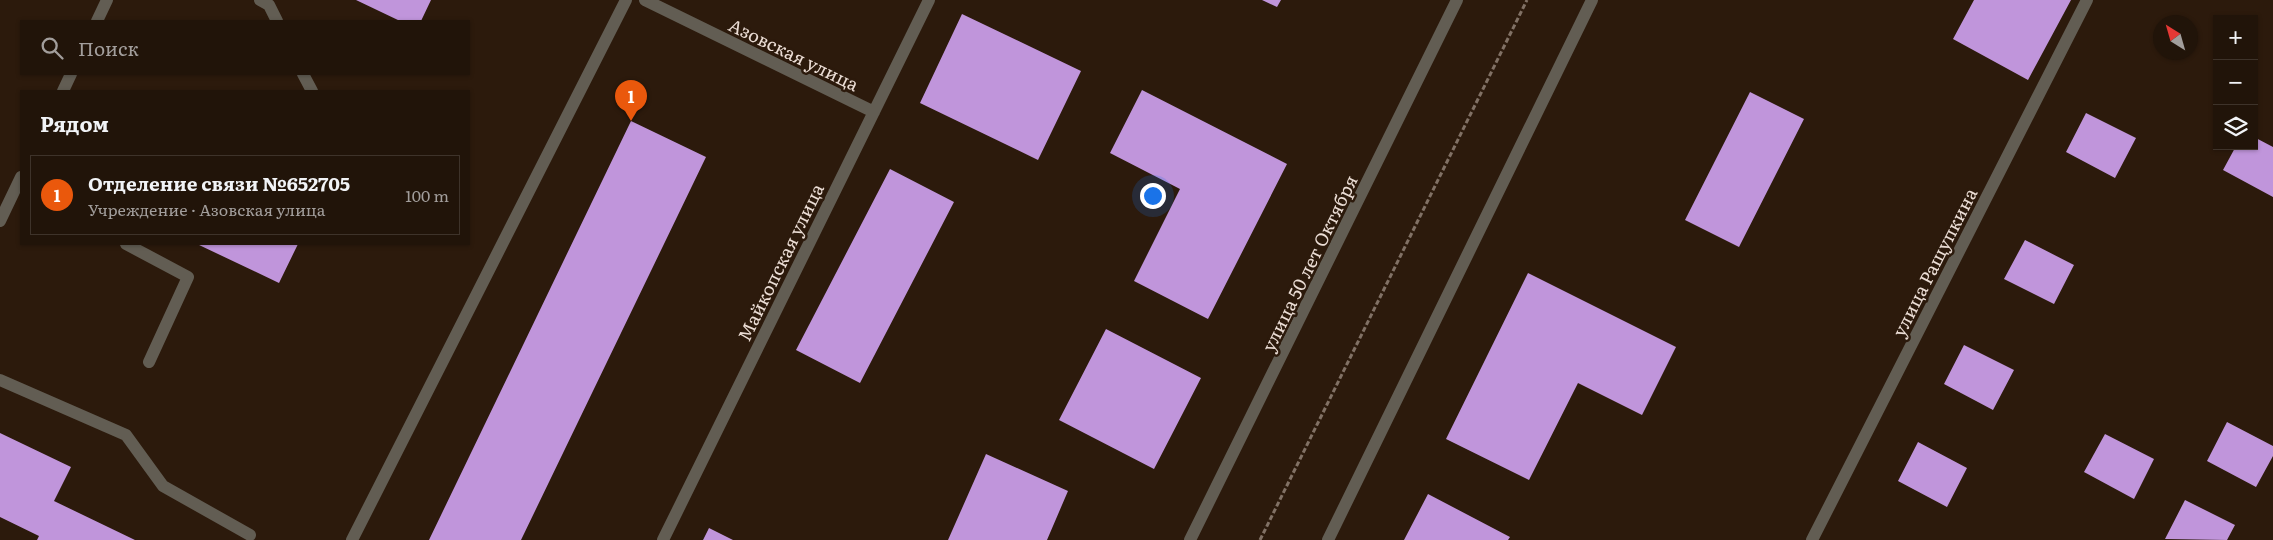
<!DOCTYPE html>
<html lang="ru">
<meta charset="utf-8">
<style>
body{margin:0;font-family:Literata,serif;background:#291d12;color:#f1f3f6}
.controls{position:absolute;right:15px;top:15px;display:grid;overflow:hidden;border-radius:0px;box-shadow:0 1px 4px #0004}
.controls button{width:45px;height:45px;display:grid;place-items:center;padding:0;border:0;border-bottom:1px solid #3e332a;background:#211409;color:#f1f3f6;font:25px sans-serif}
.compass{position:absolute;left:2153px;top:15px;width:45px;height:45px;border-radius:50%;background:#211409;box-shadow:0 1px 4px #0004;rotate:323deg}
.you{position:absolute;left:1152px;top:195px;width:18px;height:18px;margin:-12px;border:4px solid #fff;border-radius:50%;background:#1a73e8;box-shadow:0 0 0 8px #1a73e833}
.badge{display:grid;place-items:center;width:32px;height:32px;border-radius:50%;background:#ea580c;color:#fff;font-size:16px;font-weight:700}
.pin{position:absolute;translate:-50% -41px;filter:drop-shadow(0 1px 2px #0008)}
.pin::after{content:'';position:absolute;top:26px;width:18px;height:15px;background:inherit;clip-path:polygon(0 0,100% 0,50% 100%)}
.list{margin:0;padding:0;list-style:none}
h2{display:flex;justify-content:space-between;align-items:center;height:65px;margin:0;padding:0 20px;font-size:21px}
h2 small{font-size:16px;font-weight:400;color:#a29e9c}
.list li{display:grid;grid-template-columns:32px 1fr auto;gap:15px;align-items:center;box-sizing:border-box;height:80px;margin:0 10px 10px;padding:0 10px;border:1px solid #3e332a;border-radius:0px}
.list b{display:block;font-size:19px;white-space:nowrap}
.list p{margin:0;font-size:16px;white-space:nowrap;color:#a29e9c}
.list em{font-size:16px;font-style:normal;color:#a29e9c}
.icon{flex:none;width:28px;height:28px;fill:none;stroke:currentColor;stroke-width:2;stroke-linecap:round;stroke-linejoin:round}
.map{position:relative;flex:none;width:2273px;height:540px;overflow:hidden}
.search{position:absolute;background:#211409;box-shadow:0 1px 4px #0004;left:20px;top:20px;width:450px;height:55px;display:flex;align-items:center;gap:12px;box-sizing:border-box;padding:0 18px;border-radius:0px;color:#a29e9c;font-size:19px}
.panel{position:absolute;background:#211409;box-shadow:0 1px 4px #0004;left:20px;top:90px;width:450px;height:155px;border-radius:0px}
.map>svg:first-child{display:block}
</style>
<div class="map">
<svg width="2273" height="540" viewBox="0 0 2273 540">
<rect width="100%" height="100%" fill="#2c1a0c"/>
<!-- building -->
<path fill="#c095db" d="M 356,0 L 431,0 L 421,21 L 400,21 Z
M 1262,0 L 1281,0 L 1277,7 Z
M 1974,0 L 2071,0 L 2028,80 L 1953,39 Z
M 962,14 L 1081,71 L 1038,160 L 920,103 Z
M 1142,90 L 1287,164 L 1208,319 L 1134,281 L 1180,189 L 1110,153 Z
M 1750,92 L 1804,119 L 1739,247 L 1685,220 Z
M 2086,113 L 2136,138 L 2115,178 L 2066,152 Z
M 631,121 L 706,157 L 521,540 L 429,540 Z
M 2254,137 L 2273,147 L 2273,197 L 2223,170 L 2236,146 L 2254,146 Z
M 890,169 L 954,202 L 860,383 L 796,350 Z
M 2025,240 L 2074,265 L 2054,304 L 2004,279 Z
M 197,244 L 298,244 L 279,283 Z
M 1528,273 L 1676,347 L 1642,415 L 1578,383 L 1529,480 L 1446,439 Z
M 1106,329 L 1201,378 L 1154,469 L 1059,420 Z
M 1964,345 L 2014,370 L 1993,410 L 1944,384 Z
M 2227,422 L 2273,446 L 2273,456 L 2256,487 L 2207,461 Z
M 0,433 L 71,467 L 54,501 L 135,540 L 37,540 L 39,536 L 0,517 Z
M 2105,434 L 2154,459 L 2134,499 L 2084,472 Z
M 1918,442 L 1967,468 L 1947,507 L 1898,481 Z
M 986,454 L 1068,491 L 1047,540 L 948,540 Z
M 1428,494 L 1510,537 L 1508,540 L 1404,540 Z
M 2185,500 L 2235,525 L 2227,540 L 2165,539 Z
M 709,528 L 733,540 L 703,540 Z"/>
<g fill="none" stroke-linecap="round" stroke-linejoin="round">
<!-- path -->
<path stroke="#817165" stroke-width="3" stroke-dasharray="5 2.5" stroke-linecap="butt" d="M 1260,540 L 1527,0"/>
<!-- service -->
<path stroke="#625d53" stroke-width="12" d="M 260,0 L 269,5 L 277,21
M 303,74 L 312,91
M 126,244 L 188,277 L 149,362
M 0,380 L 126,435 L 163,486 L 250,535
M 352,540 L 626,0"/>
<!-- minor -->
<path stroke="#625d53" stroke-width="12" d="M 645,0 L 874,112
M 97,21 L 107,0
M 63,91 L 71,74
M 0,221 L 21,177
M 663,540 L 929,0
M 1812,540 L 2087,0"/>
<!-- tertiary -->
<path stroke="#625d53" stroke-width="12" d="M 1190,540 L 1457,0
M 1328,540 L 1592,0"/>
</g>
<g text-anchor="middle" dominant-baseline="central" stroke-width="5" stroke-linejoin="round" paint-order="stroke">
<!-- street labels -->
<g font-size="18" fill="#ebddd5" stroke="#2c1a0c">
<text transform="translate(794 54) rotate(26)">Азовская улица</text>
<text transform="translate(780 262) rotate(-64)">Майкопская улица</text>
<text transform="translate(1934 262) rotate(-63)">улица Ращупкина</text>
<text transform="translate(1309 263) rotate(-64)">улица 50 лет Октября</text>
</g>
</g>
</svg>
<div class="controls">
<button>+</button>
<button>−</button>
<button><svg class="icon" aria-label="layers" viewBox="0 0 24 24"><path d="M12 4l9 5-9 5-9-5zM3 14l9 5 9-5"/></svg></button>
</div>
<svg class="compass" viewBox="-18 -18 36 36"><path d="M0-13l5 13h-10z" fill="#e53935"/><path d="M0 13l5-13h-10z" fill="#a29e9c"/></svg>
<div class="you"></div>
<div class="pin badge" style="left:631px;top:121px">1</div>
<div class="search"><svg class="icon" aria-label="search" viewBox="0 0 24 24"><circle cx="10" cy="10" r="6"/><path d="M15 15l6 6"/></svg>Поиск</div>
<section class="panel">
<h2>Рядом<small></small></h2>
<ul class="list">
<li><span class="badge">1</span><div><b>Отделение связи №652705</b><p>Учреждение · Азовская улица</p></div><em>100 m</em></li>
</ul>
</section>
</div>
